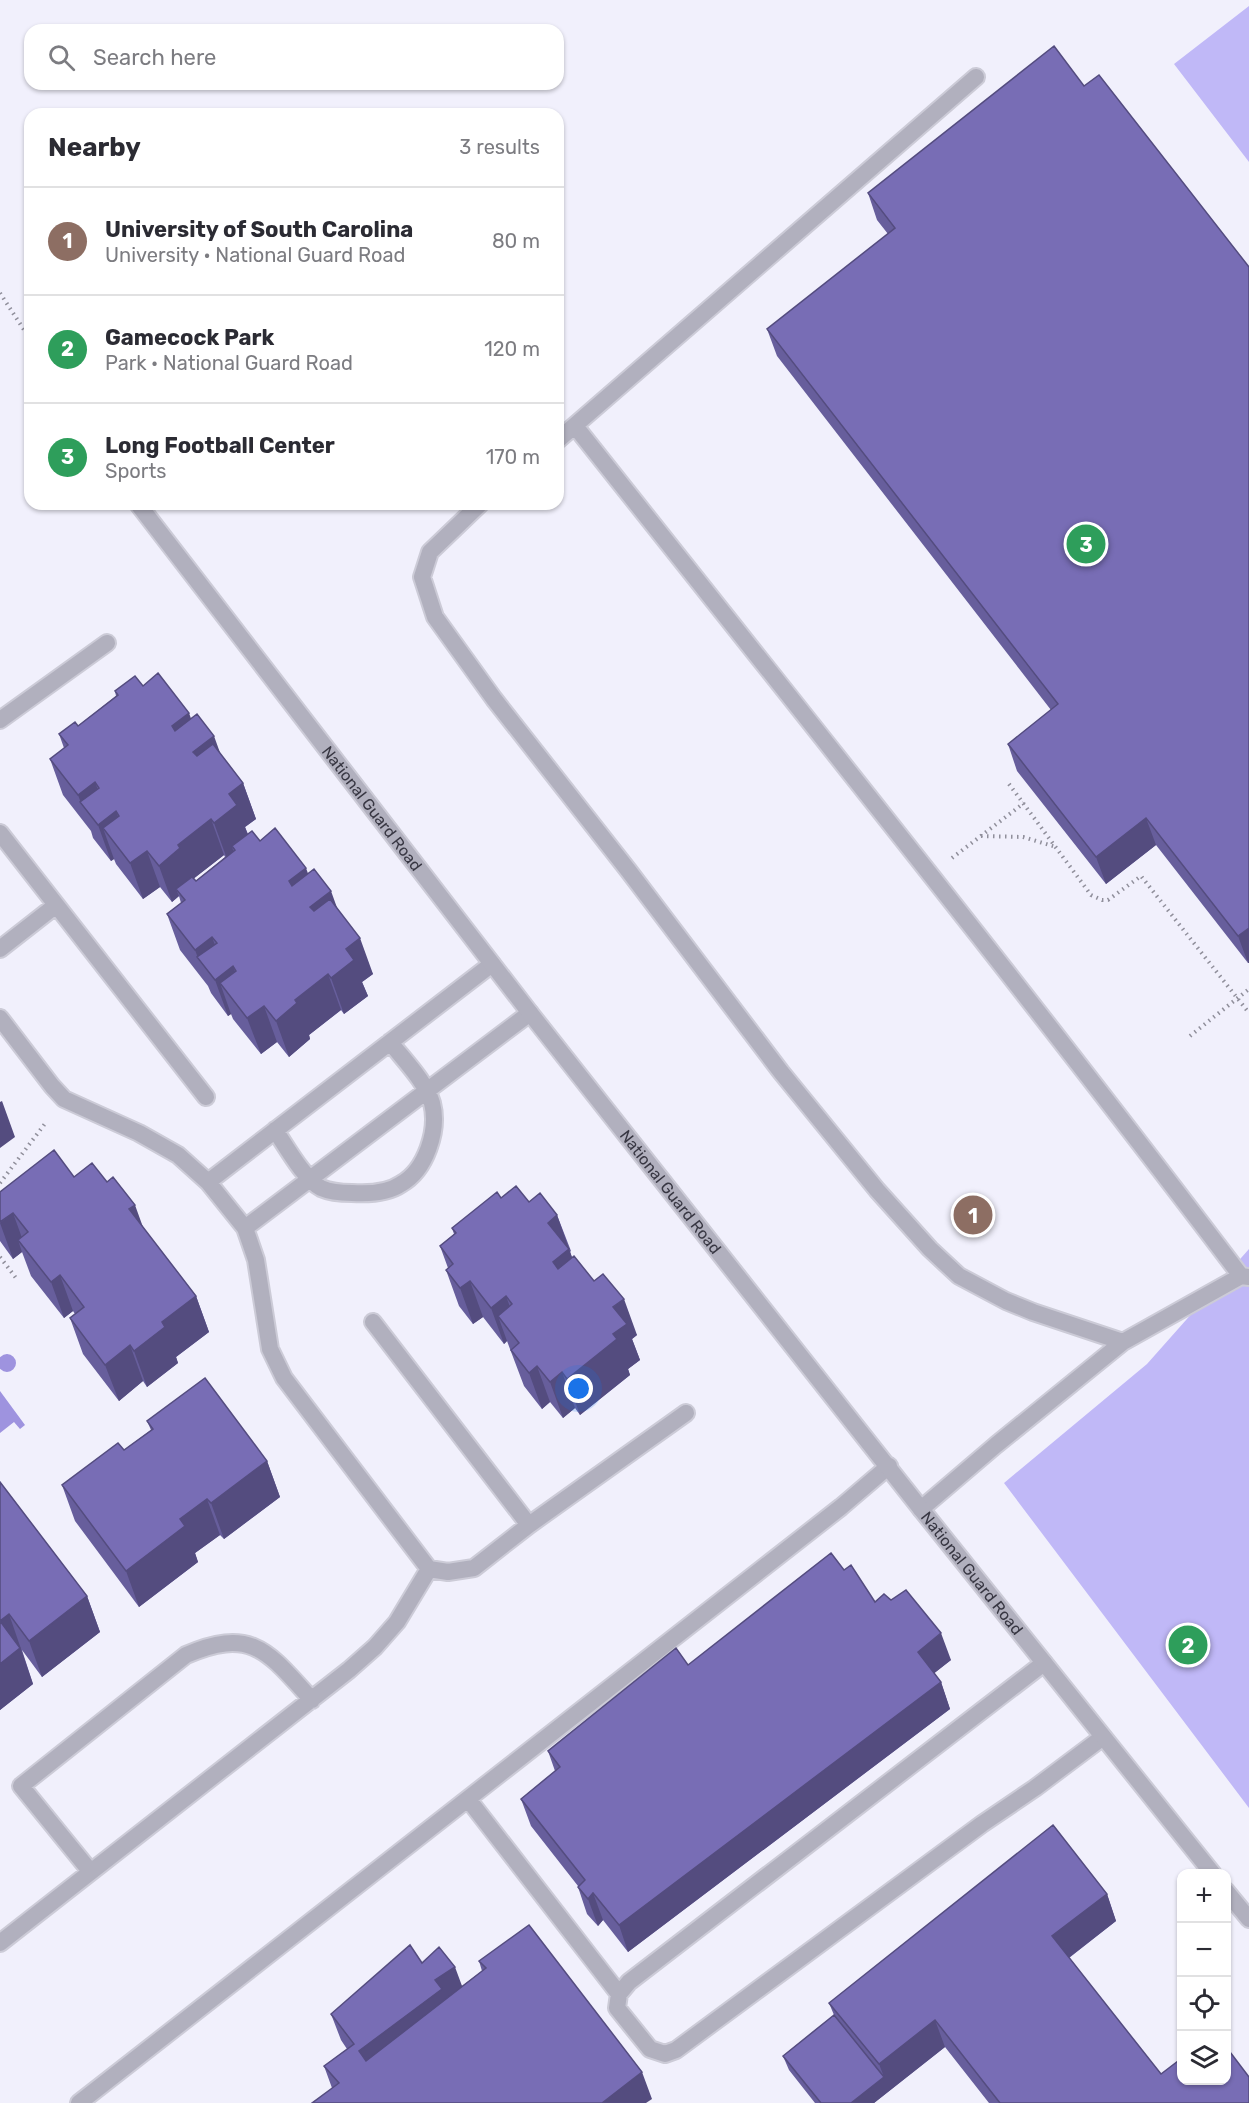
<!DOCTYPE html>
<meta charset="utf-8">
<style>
body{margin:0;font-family:Rubik,sans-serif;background:#f7f7f7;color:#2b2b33}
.controls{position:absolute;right:18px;bottom:18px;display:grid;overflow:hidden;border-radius:12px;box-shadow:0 2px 4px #0004}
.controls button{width:54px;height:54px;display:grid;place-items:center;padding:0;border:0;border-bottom:2px solid #e1e1e2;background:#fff;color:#2b2b33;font:30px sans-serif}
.you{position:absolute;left:579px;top:1389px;width:21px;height:21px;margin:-15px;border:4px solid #fff;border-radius:50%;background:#1a73e8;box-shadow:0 0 0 9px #1a73e833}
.badge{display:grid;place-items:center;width:39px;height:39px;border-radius:50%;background:#0f766e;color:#fff;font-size:20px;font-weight:700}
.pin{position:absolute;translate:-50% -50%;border:3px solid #fff;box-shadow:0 2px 6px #0006}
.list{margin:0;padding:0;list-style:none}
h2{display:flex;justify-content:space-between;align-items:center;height:78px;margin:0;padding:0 24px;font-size:26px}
h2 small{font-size:20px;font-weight:400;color:#7c7c81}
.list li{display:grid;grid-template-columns:39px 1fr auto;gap:18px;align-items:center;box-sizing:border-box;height:108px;padding:0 24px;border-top:2px solid #e1e1e2}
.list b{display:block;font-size:22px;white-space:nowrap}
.list p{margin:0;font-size:20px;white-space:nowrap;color:#7c7c81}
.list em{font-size:20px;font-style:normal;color:#7c7c81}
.icon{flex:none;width:33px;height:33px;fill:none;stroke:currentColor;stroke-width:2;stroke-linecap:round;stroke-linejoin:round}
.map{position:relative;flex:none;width:1249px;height:2103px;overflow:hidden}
.search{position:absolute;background:#fff;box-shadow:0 2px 4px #0004;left:24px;top:24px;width:540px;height:66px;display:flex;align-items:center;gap:15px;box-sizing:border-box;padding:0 21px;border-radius:18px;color:#7c7c81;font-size:22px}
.panel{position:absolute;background:#fff;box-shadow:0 2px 4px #0004;left:24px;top:108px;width:540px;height:402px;border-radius:18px}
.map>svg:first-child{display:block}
</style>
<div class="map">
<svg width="1249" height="2103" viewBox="0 0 1249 2103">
<rect width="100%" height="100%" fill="#f1f0fc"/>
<!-- green -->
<path fill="#c0b8f7" d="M 1249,6 L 1249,162 L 1174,64 Z
M 1249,1249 L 1249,1808 L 1004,1483 L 1147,1364 Z"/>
<!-- water -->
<path fill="#9e93df" d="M-2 1363a9 9 0 1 1 18 0a9 9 0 1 1-18 0Z
M 0,1391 L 25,1425 L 20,1429 L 14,1422 L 0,1433 Z"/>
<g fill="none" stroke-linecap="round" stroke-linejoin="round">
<!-- service casing -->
<g stroke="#cccbd7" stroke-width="20">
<path id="service" d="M 575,426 C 799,709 1024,989 1241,1276
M 558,440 L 976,77
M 480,504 L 430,552 L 422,577 L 435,617 L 494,699 L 628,870 L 781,1072 L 877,1190 L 930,1249 L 959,1276 L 1006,1301 L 1033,1312 L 1123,1342
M 0,720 L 107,643
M 0,833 L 206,1097
M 0,949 L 55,906
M 0,1018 L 52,1086 L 64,1099 L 139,1133 L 178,1155 L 208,1182 L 245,1228 L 256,1260 L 270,1349 L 284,1378 L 429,1569 L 397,1622 L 375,1647 L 349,1670 L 0,1943
M 275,1130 C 286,1146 304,1179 321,1188 C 330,1192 342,1193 352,1193 C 368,1194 388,1193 401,1184 C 426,1170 439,1130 432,1103 C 426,1082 403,1059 390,1042
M 208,1182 L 492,964
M 245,1228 L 530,1013
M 373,1322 L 529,1525
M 921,1509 L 996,1445 L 1123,1342 L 1241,1276 L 1249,1277
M 429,1569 L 448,1572 L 474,1568 L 529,1525 L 686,1413
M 1044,1663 L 629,1982 L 619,1994 L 617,2008 L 650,2049 L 665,2054 L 676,2050 L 982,1824 L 1035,1788 L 1103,1737
M 468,1799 L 619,1994
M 90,1871 L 21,1786 L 186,1655 C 253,1626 269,1653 312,1700
M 79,2103 L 841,1507 L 889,1466"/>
</g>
<!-- minor casing -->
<g stroke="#cccbd7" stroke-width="20">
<g id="minor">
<path id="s1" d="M 138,504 L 530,1013 L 921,1509 L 1213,1874"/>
<path d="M 1226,1891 L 1249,1919"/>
</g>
</g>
<!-- path -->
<path stroke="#908f9b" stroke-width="4" stroke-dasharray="1.5 4.5" stroke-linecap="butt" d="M 0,293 L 30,339
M 1009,784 L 1091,895 L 1102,900 L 1108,900 L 1141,876 L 1249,1013
M 981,836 L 1023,837 L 1056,847
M 952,858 L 1024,803
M 1190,1036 L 1249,989
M 0,1183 L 47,1121
M 0,1257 L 16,1278"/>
<!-- service -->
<use href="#service" stroke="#b1b0be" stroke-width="16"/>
<!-- minor -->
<use href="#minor" stroke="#b1b0be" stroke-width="16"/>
</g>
<!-- wall -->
<path fill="#675e9c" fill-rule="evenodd" d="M 1084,86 L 1248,963 L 1156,845 L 1106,884 L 1017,771 L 1008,744 L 1051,710 L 777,356 L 767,329 L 888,234 L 877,220 L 868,193 Z
M 143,686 L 191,719 L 220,753 L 243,783 L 256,819 L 245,827 L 248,834 L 260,841 L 308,874 L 337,908 L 373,974 L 362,982 L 368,996 L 344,1014 L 341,1010 L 309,1035 L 310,1039 L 289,1057 L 277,1042 L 261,1054 L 233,1019 L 231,1014 L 228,1016 L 211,993 L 208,986 L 180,950 L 167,914 L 181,903 L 179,896 L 172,902 L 160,887 L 143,899 L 116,864 L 114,859 L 111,861 L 93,838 L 91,831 L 63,795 L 50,759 L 64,748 L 59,734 L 78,726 L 116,696 L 115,691 ZM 224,855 L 225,857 L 196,881 L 194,878 Z
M 74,1177 L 142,1226 L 196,1296 L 209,1332 L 176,1357 L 178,1363 L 147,1387 L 143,1381 L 119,1401 L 83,1354 L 70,1318 L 75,1314 L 73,1311 L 64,1318 L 31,1276 L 22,1252 L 13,1259 L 0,1241 L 0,1192 Z
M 501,1198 L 529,1202 L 557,1215 L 571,1251 L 570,1252 L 572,1258 L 637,1335 L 632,1339 L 640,1360 L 628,1369 L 630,1375 L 580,1415 L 575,1408 L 563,1418 L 550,1402 L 542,1409 L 524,1386 L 507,1341 L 504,1344 L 483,1317 L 473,1324 L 459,1306 L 446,1270 L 448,1268 L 440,1246 L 454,1234 L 452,1228 Z
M 147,1421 L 267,1461 L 280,1497 L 224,1539 L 220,1535 L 195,1553 L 198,1562 L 139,1607 L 75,1521 L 62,1485 L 124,1450 L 151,1430 Z
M 0,1482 L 87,1596 L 100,1632 L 42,1677 L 22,1650 L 33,1684 L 0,1710 Z
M 844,1570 L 875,1602 L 951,1660 L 934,1673 L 941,1682 L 950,1709 L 628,1952 L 603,1920 L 598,1926 L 587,1914 L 578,1887 L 578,1886 L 531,1826 L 521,1799 L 555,1771 L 548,1751 Z
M 1107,1894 L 1116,1921 L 1069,1958 L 1161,2074 L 1249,2103 L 989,2103 L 945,2047 L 874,2103 L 815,2103 L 789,2070 L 783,2056 L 834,2015 L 829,2003 Z
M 479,1961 L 652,2099 L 332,2088 L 324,2066 L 347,2049 L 341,2040 L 331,2014 L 422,1963 L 462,1986 L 482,1971 Z"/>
<!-- shaded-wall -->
<path fill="#544c7f" d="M 189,713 L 201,746 L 214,736 L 227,772 L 206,788 L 172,726 Z
M 95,782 L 108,817 L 116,811 L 129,847 L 103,828 L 114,859 L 111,861 L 98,825 L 81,803 L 78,795 Z
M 243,783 L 256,819 L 245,827 L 250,841 L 235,850 L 232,846 L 234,854 L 227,859 L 214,823 L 229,794 Z
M 1146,818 L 1156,845 L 1106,884 L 1096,857 Z
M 211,819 L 224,855 L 192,880 L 176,889 L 179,896 L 172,902 L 159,866 L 178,845 Z
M 147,851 L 160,887 L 143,899 L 130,863 Z
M 306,868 L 318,901 L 331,891 L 344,927 L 324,943 L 289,881 Z
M 1249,928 L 1249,963 L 1248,963 L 1238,936 Z
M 212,937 L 225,972 L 233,966 L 246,1002 L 220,983 L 231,1014 L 228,1016 L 215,980 L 198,958 L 195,950 Z
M 360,938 L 373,974 L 362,982 L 368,996 L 344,1014 L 331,978 L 346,949 Z
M 328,974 L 341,1010 L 309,1035 L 310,1039 L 289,1057 L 276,1021 L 295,1000 Z
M 264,1006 L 277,1042 L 261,1054 L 247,1018 Z
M 2,1101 L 15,1137 L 0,1148 L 0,1102 Z
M 135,1205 L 148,1241 L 129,1209 Z
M 13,1213 L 26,1249 L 18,1240 L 22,1252 L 13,1259 L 0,1223 Z
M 557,1215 L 582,1285 L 566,1298 L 553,1262 L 548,1223 Z
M 60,1275 L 73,1311 L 64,1318 L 51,1282 Z
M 470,1281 L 483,1317 L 473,1324 L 460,1288 Z
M 196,1296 L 209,1332 L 176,1357 L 178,1363 L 147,1387 L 134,1351 L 162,1322 Z
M 506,1296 L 519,1332 L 498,1316 L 507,1341 L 504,1344 L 491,1308 Z
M 624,1299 L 637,1335 L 632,1339 L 640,1360 L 628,1369 L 630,1375 L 580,1415 L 567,1379 L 613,1334 L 613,1307 Z
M 130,1345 L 143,1381 L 119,1401 L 105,1365 Z
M 537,1366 L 550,1402 L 542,1409 L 529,1373 Z
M 562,1372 L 575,1408 L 563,1418 L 550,1382 Z
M 267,1461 L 280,1497 L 224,1539 L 211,1503 Z
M 207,1499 L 220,1535 L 195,1553 L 198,1562 L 139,1607 L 126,1571 L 180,1519 Z
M 87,1596 L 100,1632 L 42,1677 L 29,1641 Z
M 9,1614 L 33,1684 L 0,1710 L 0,1621 Z
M 941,1633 L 951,1660 L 927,1679 L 918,1652 Z
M 941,1682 L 950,1709 L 628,1952 L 619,1925 Z
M 593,1893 L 603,1920 L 598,1926 L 588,1899 Z
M 1107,1894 L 1116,1921 L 1062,1963 L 1052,1936 Z
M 455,1967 L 465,1994 L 369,2078 L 359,2051 L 435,1980 Z
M 935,2020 L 945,2047 L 874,2103 L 851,2103 L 884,2077 L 879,2064 Z
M 642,2072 L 652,2099 L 646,2103 L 602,2103 Z"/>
<!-- building -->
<path fill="#786db5" stroke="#544c7f" stroke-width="1.5" d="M 1054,46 L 1084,86 L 1099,75 L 1249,267 L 1249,928 L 1238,936 L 1146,818 L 1096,857 L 1008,744 L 1058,704 L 767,329 L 895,228 L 868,193 Z
M 158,673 L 189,713 L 172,726 L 175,731 L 197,714 L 214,736 L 193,752 L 197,756 L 213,744 L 243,783 L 229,794 L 237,805 L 214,823 L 211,819 L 178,845 L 180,848 L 159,866 L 147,851 L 130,863 L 103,828 L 119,816 L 116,811 L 98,825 L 80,802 L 99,788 L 95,782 L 78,795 L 50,759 L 68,745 L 59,734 L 75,722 L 78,726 L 118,695 L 115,691 L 135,676 L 143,686 Z
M 275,828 L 306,868 L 289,881 L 292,886 L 314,869 L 331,891 L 310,907 L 314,911 L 330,899 L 360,938 L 346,949 L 354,960 L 331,978 L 328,974 L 295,1000 L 297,1003 L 276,1021 L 264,1006 L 247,1018 L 220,983 L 236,971 L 233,966 L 215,980 L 197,957 L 217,943 L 212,937 L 195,950 L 167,914 L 185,900 L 176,889 L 192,877 L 196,881 L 235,850 L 232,846 L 252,831 L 260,841 Z
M 54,1150 L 74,1177 L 92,1163 L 107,1182 L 113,1177 L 135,1205 L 129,1209 L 196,1296 L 162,1322 L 165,1327 L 134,1351 L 130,1345 L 105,1365 L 70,1318 L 84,1307 L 60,1275 L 51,1282 L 18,1240 L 28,1232 L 13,1213 L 0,1222 L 0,1192 Z
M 516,1186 L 529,1202 L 540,1193 L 557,1215 L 548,1223 L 569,1249 L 553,1262 L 558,1269 L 574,1256 L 594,1281 L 603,1274 L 624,1299 L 613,1307 L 627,1324 L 613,1334 L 617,1339 L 567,1379 L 562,1372 L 550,1382 L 537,1366 L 529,1373 L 511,1350 L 519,1343 L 498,1316 L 512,1304 L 506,1296 L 491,1308 L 470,1281 L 460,1288 L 446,1270 L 453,1264 L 440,1246 L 456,1233 L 452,1228 L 497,1192 L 501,1198 Z
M 205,1378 L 267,1461 L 211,1503 L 207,1499 L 180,1519 L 185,1526 L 126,1571 L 62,1485 L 118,1443 L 124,1450 L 153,1429 L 147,1421 Z
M 0,1482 L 87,1596 L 29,1641 L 9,1614 L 0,1621 Z
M 831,1553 L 844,1570 L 851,1565 L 875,1602 L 884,1594 L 891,1600 L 906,1590 L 941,1633 L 918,1652 L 941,1682 L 619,1925 L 593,1893 L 588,1899 L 578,1887 L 585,1880 L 521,1799 L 560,1767 L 548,1751 L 676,1648 L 688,1665 Z
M 0,1621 L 20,1648 L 0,1664 Z
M 1053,1825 L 1107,1894 L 1052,1936 L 1161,2074 L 1182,2058 L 1182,2080 L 1227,2080 L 1227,2048 L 1249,2077 L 1249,2103 L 1000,2103 L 935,2020 L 879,2064 L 829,2003 Z
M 529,1925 L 642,2072 L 602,2103 L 312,2103 L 339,2083 L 324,2066 L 354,2044 L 331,2014 L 410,1945 L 422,1963 L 439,1947 L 455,1967 L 435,1980 L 442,1989 L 359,2051 L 366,2061 L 486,1968 L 479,1961 Z
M 834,2015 L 884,2077 L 851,2103 L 821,2103 L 783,2056 Z"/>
<g text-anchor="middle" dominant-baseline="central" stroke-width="6" stroke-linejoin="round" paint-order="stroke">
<!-- street labels -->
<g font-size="16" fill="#383743" stroke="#fff">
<text stroke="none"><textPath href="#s1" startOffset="384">National Guard Road</textPath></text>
<text stroke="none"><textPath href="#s1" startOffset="870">National Guard Road</textPath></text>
<text stroke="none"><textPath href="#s1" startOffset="1356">National Guard Road</textPath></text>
</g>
</g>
</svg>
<div class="controls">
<button>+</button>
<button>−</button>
<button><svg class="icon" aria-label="locate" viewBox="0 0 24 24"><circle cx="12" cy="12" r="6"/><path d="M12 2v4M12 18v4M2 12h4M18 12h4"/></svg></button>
<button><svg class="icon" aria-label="layers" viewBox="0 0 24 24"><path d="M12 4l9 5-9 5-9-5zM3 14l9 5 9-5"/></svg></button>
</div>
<div class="you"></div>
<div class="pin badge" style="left:973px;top:1215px;background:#8d6e63">1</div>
<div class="pin badge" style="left:1188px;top:1645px;background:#2e9e5b">2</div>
<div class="pin badge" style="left:1086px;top:544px;background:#2e9e5b">3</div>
<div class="search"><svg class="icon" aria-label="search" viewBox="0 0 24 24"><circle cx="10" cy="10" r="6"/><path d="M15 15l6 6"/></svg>Search here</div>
<section class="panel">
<h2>Nearby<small>3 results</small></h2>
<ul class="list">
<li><span class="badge" style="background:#8d6e63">1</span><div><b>University of South Carolina</b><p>University · National Guard Road</p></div><em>80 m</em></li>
<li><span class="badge" style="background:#2e9e5b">2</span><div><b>Gamecock Park</b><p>Park · National Guard Road</p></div><em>120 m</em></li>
<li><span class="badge" style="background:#2e9e5b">3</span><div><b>Long Football Center</b><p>Sports</p></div><em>170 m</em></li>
</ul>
</section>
</div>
